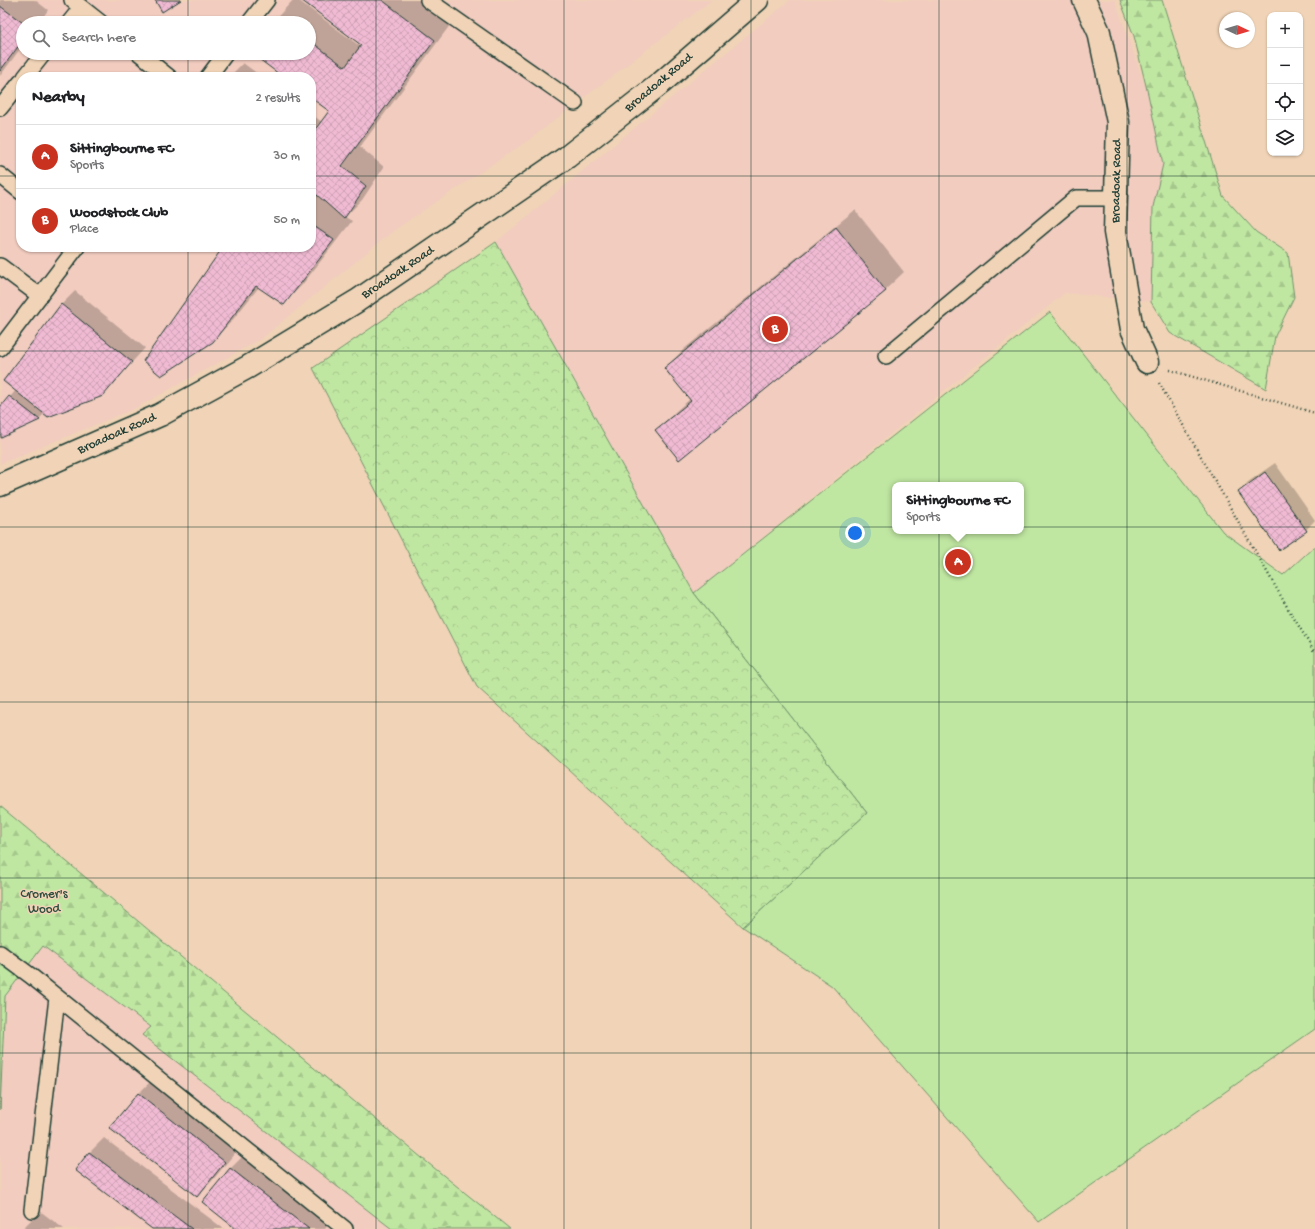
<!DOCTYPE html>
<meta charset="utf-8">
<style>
body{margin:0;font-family:"Gochi Hand",sans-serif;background:#f2f2f2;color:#202124}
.controls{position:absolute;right:12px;top:12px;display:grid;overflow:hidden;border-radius:8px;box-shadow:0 1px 3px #0004}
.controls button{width:36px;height:36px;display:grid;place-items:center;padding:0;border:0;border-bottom:1px solid #e0e0e0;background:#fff;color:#202124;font:20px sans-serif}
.compass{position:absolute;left:1219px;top:12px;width:36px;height:36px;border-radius:50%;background:#fff;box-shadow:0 1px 3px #0004;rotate:94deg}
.you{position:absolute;left:855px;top:533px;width:14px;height:14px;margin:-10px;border:3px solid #fff;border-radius:50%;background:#1a73e8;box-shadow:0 0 0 6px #1a73e833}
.badge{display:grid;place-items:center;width:26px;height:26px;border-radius:50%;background:#c8321e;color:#fff;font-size:13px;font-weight:700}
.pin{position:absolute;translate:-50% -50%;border:2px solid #fff;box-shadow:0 1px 4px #0006}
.popup{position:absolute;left:892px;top:482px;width:132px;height:52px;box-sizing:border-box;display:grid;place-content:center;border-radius:8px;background:#fff;filter:drop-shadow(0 1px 3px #0005);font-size:13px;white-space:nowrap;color:#757577}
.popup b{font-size:15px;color:#202124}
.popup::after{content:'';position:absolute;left:50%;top:100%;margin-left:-8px;border:8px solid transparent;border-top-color:#fff}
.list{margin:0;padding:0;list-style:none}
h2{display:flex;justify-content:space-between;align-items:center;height:52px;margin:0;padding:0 16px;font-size:17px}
h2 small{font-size:13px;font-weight:400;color:#757577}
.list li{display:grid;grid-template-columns:26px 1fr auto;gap:12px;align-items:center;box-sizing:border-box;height:64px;padding:0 16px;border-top:1px solid #e0e0e0}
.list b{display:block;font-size:15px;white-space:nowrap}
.list p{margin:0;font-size:13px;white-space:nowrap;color:#757577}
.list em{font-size:13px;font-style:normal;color:#757577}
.icon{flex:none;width:22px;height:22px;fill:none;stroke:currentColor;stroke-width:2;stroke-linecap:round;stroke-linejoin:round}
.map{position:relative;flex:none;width:1315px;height:1229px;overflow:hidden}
.search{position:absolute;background:#fff;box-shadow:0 1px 3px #0004;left:16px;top:16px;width:300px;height:44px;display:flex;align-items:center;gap:10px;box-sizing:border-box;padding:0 14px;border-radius:22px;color:#757577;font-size:15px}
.panel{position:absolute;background:#fff;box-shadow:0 1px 3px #0004;left:16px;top:72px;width:300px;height:180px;border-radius:16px}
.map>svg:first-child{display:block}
</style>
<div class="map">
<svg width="1315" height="1229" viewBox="0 0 1315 1229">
<defs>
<pattern id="forest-firs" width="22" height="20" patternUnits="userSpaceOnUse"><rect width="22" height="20" fill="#c0e7a2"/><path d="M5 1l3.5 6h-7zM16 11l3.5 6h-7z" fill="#a5c78c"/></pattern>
<pattern id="park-crowns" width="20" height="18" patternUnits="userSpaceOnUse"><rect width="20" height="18" fill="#c0e7a2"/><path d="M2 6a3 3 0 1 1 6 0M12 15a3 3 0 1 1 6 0" fill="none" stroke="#a5c78c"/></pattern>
<pattern id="building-cross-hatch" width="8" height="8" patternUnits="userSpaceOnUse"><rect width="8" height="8" fill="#f0bad3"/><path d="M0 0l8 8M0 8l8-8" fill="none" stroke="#cda1b6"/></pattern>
</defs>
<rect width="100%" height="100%" fill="#f1d4b7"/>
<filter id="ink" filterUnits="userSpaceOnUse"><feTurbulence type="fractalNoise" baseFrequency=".025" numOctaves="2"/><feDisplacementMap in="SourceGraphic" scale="8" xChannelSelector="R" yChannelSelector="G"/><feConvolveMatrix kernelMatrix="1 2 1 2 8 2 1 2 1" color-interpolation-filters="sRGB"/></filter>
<g filter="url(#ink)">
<!-- built -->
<path fill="#f1ccbf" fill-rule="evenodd" d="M 0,0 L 712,0 L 529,140 L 396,229 L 261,339 L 136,408 L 0,464 ZM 23,23 L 309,23 L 309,53 L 23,53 ZM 21,77 L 311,77 L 311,247 L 21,247 Z
M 790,0 L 1115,0 L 1148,94 L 1163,164 L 1151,302 L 1065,293 L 694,593 L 496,242 Z
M 43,946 L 151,1027 L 142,1035 L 392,1229 L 0,1229 L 0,1110 L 5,996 Z"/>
<!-- grass -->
<path fill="#c0e7a2" stroke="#70926b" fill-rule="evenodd" d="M 1050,312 L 1223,532 L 1283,575 L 1315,546 L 1315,1029 L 1039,1222 L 832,986 L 743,927 L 867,813 L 694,593 ZM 895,485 L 1021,485 L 1021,531 L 895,531 Z"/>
<!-- forest -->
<path fill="url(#forest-firs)" stroke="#70926b" d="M 1120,0 L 1162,0 L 1223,196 L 1256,232 L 1288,253 L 1294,297 L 1275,336 L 1266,389 L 1170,333 L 1151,302 L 1153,207 L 1163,164 L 1148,94 L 1134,36 Z
M 0,806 L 428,1163 L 510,1229 L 392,1229 L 142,1035 L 151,1027 L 43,946 L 5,996 L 0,1110 Z"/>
<!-- park -->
<path fill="url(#park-crowns)" stroke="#70926b" d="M 496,242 L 694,593 L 867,813 L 743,927 L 477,687 L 313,368 Z"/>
<!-- shadow -->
<path fill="#0003" d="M 0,0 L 35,0 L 48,10 L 39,23 L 23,23 L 23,45 L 0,76 Z
M 293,0 L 298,0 L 361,47 L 363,44 L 303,0 L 425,0 L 453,21 L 360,147 L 384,167 L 362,200 L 345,217 L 352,221 L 302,285 L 283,304 L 259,287 L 231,322 L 212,341 L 224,247 L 311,247 L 311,114 L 322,122 L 330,110 L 311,96 L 311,77 L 285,77 L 253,53 L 309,53 L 309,23 L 272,23 Z
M 243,63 L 262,77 L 229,77 Z
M 855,210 L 904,272 L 885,290 L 680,459 L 657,430 L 675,412 L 690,399 L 665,368 L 684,349 Z
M 75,291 L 145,348 L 102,395 L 45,413 L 39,419 L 1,437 L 0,409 L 16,390 L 61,305 Z
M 1275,463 L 1315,520 L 1306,530 L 1239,492 L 1248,482 Z
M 152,1080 L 239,1148 L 211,1182 L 197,1196 L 138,1094 Z
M 104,1138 L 224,1229 L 154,1229 L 76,1170 L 90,1152 Z
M 245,1154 L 331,1222 L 325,1229 L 237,1229 L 203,1202 L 231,1168 Z
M 40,1211 L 64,1229 L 22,1229 Z"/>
<!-- building -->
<path fill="url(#building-cross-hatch)" stroke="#1f3d34" d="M 155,0 L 181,0 L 162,12 Z
M 301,0 L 382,0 L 435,40 L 342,166 L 366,186 L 344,219 L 317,195 L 311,204 L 311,135 L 329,111 L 311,98 L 311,77 L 283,77 L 251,53 L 309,53 L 309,40 L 345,67 L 361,45 Z
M 0,6 L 23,23 L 23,40 L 0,71 Z
M 276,16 L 286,23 L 271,23 Z
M 311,224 L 334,240 L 284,305 L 256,286 L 213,342 L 161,376 L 143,361 L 223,247 L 311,247 Z
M 836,227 L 886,291 L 679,460 L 655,430 L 691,401 L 664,368 Z
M 61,304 L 132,362 L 103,396 L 48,417 L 3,381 Z
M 9,396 L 40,420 L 1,438 L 0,407 Z
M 1265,472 L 1307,531 L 1279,550 L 1238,492 Z
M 138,1093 L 225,1162 L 197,1197 L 109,1128 Z
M 89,1152 L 192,1229 L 152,1229 L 75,1170 Z
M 230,1168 L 309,1229 L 236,1229 L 202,1202 Z"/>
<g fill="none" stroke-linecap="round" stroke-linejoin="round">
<!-- service casing -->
<g stroke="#1f3d34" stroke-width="18">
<path id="service" d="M 72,0 L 101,23
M 428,0 L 575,103
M 69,23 L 81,8
M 249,23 L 267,0
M 139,53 L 169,77
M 25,77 L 44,53
M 208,77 L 226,53
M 0,108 L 21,82
M 0,175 L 21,192
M 0,266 L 40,296
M 0,348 L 77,247
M 886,356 L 1076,198 L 1116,198
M 0,953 L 31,976 L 345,1229
M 32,1210 L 57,998"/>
</g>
<!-- minor casing -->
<g stroke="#1f3d34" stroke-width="25">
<path id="minor" d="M 1084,0 L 1099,32 L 1118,122 L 1115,232 L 1132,329 L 1147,362"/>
</g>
<!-- tertiary casing -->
<g stroke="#1f3d34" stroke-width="25">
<path id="tertiary" d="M 0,485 L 160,415 L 248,367 L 357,301 L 567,157 L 661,83 L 757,0"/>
</g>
<!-- path -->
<path stroke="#1f3d34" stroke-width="2.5" stroke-dasharray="1 3" stroke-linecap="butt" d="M 1170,370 L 1315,413
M 1159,383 L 1286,605 L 1315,653"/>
<!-- service -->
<use href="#service" stroke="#f1d4b7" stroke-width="15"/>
<!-- minor -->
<use href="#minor" stroke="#f1d4b7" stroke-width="22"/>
<!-- tertiary -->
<use href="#tertiary" stroke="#f1d4b7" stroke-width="22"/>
</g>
</g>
<!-- grid -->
<path fill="none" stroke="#1f3d34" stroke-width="1" stroke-opacity="0.55" d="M 188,0 L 188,23M 376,0 L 376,1229M 564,0 L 564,1229M 751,0 L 751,1229M 939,0 L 939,1229M 1127,0 L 1127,1229M 188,53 L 188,77M 0,176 L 21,176M 311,176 L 1315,176M 188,247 L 188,1229M 0,351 L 1315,351M 0,527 L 1315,527M 0,702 L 1315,702M 0,878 L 1315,878M 0,1053 L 1315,1053"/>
<g text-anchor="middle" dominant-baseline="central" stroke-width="3" stroke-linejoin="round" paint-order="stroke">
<!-- street labels -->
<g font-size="13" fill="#1f3d34" stroke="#f1d4b7">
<text transform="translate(659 83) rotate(-40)">Broadoak Road</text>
<text transform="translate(1117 181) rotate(-89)">Broadoak Road</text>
<text transform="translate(398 273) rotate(-34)">Broadoak Road</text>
<text transform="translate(117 434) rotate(-24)">Broadoak Road</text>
</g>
<!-- park labels -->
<g font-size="13" fill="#2f4e3f" stroke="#f1d4b7">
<text x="44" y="894">Cromer's<tspan x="44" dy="15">Wood</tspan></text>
</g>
</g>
</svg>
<div class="controls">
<button>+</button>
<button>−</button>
<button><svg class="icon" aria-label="locate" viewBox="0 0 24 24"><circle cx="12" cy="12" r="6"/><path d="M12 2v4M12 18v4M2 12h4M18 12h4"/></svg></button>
<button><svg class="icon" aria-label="layers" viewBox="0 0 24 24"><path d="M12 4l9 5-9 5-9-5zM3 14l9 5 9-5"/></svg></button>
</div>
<svg class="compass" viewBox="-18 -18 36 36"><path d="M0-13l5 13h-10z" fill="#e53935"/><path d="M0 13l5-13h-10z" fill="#757577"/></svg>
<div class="you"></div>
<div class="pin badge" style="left:958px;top:562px">A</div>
<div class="popup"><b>Sittingbourne FC</b>Sports</div>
<div class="pin badge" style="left:775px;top:329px">B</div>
<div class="search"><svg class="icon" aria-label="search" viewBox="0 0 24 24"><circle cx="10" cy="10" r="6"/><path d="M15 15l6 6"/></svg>Search here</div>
<section class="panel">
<h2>Nearby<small>2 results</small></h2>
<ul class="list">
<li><span class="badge">A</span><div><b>Sittingbourne FC</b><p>Sports</p></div><em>30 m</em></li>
<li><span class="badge">B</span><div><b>Woodstock Club</b><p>Place</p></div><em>50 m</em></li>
</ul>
</section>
</div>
